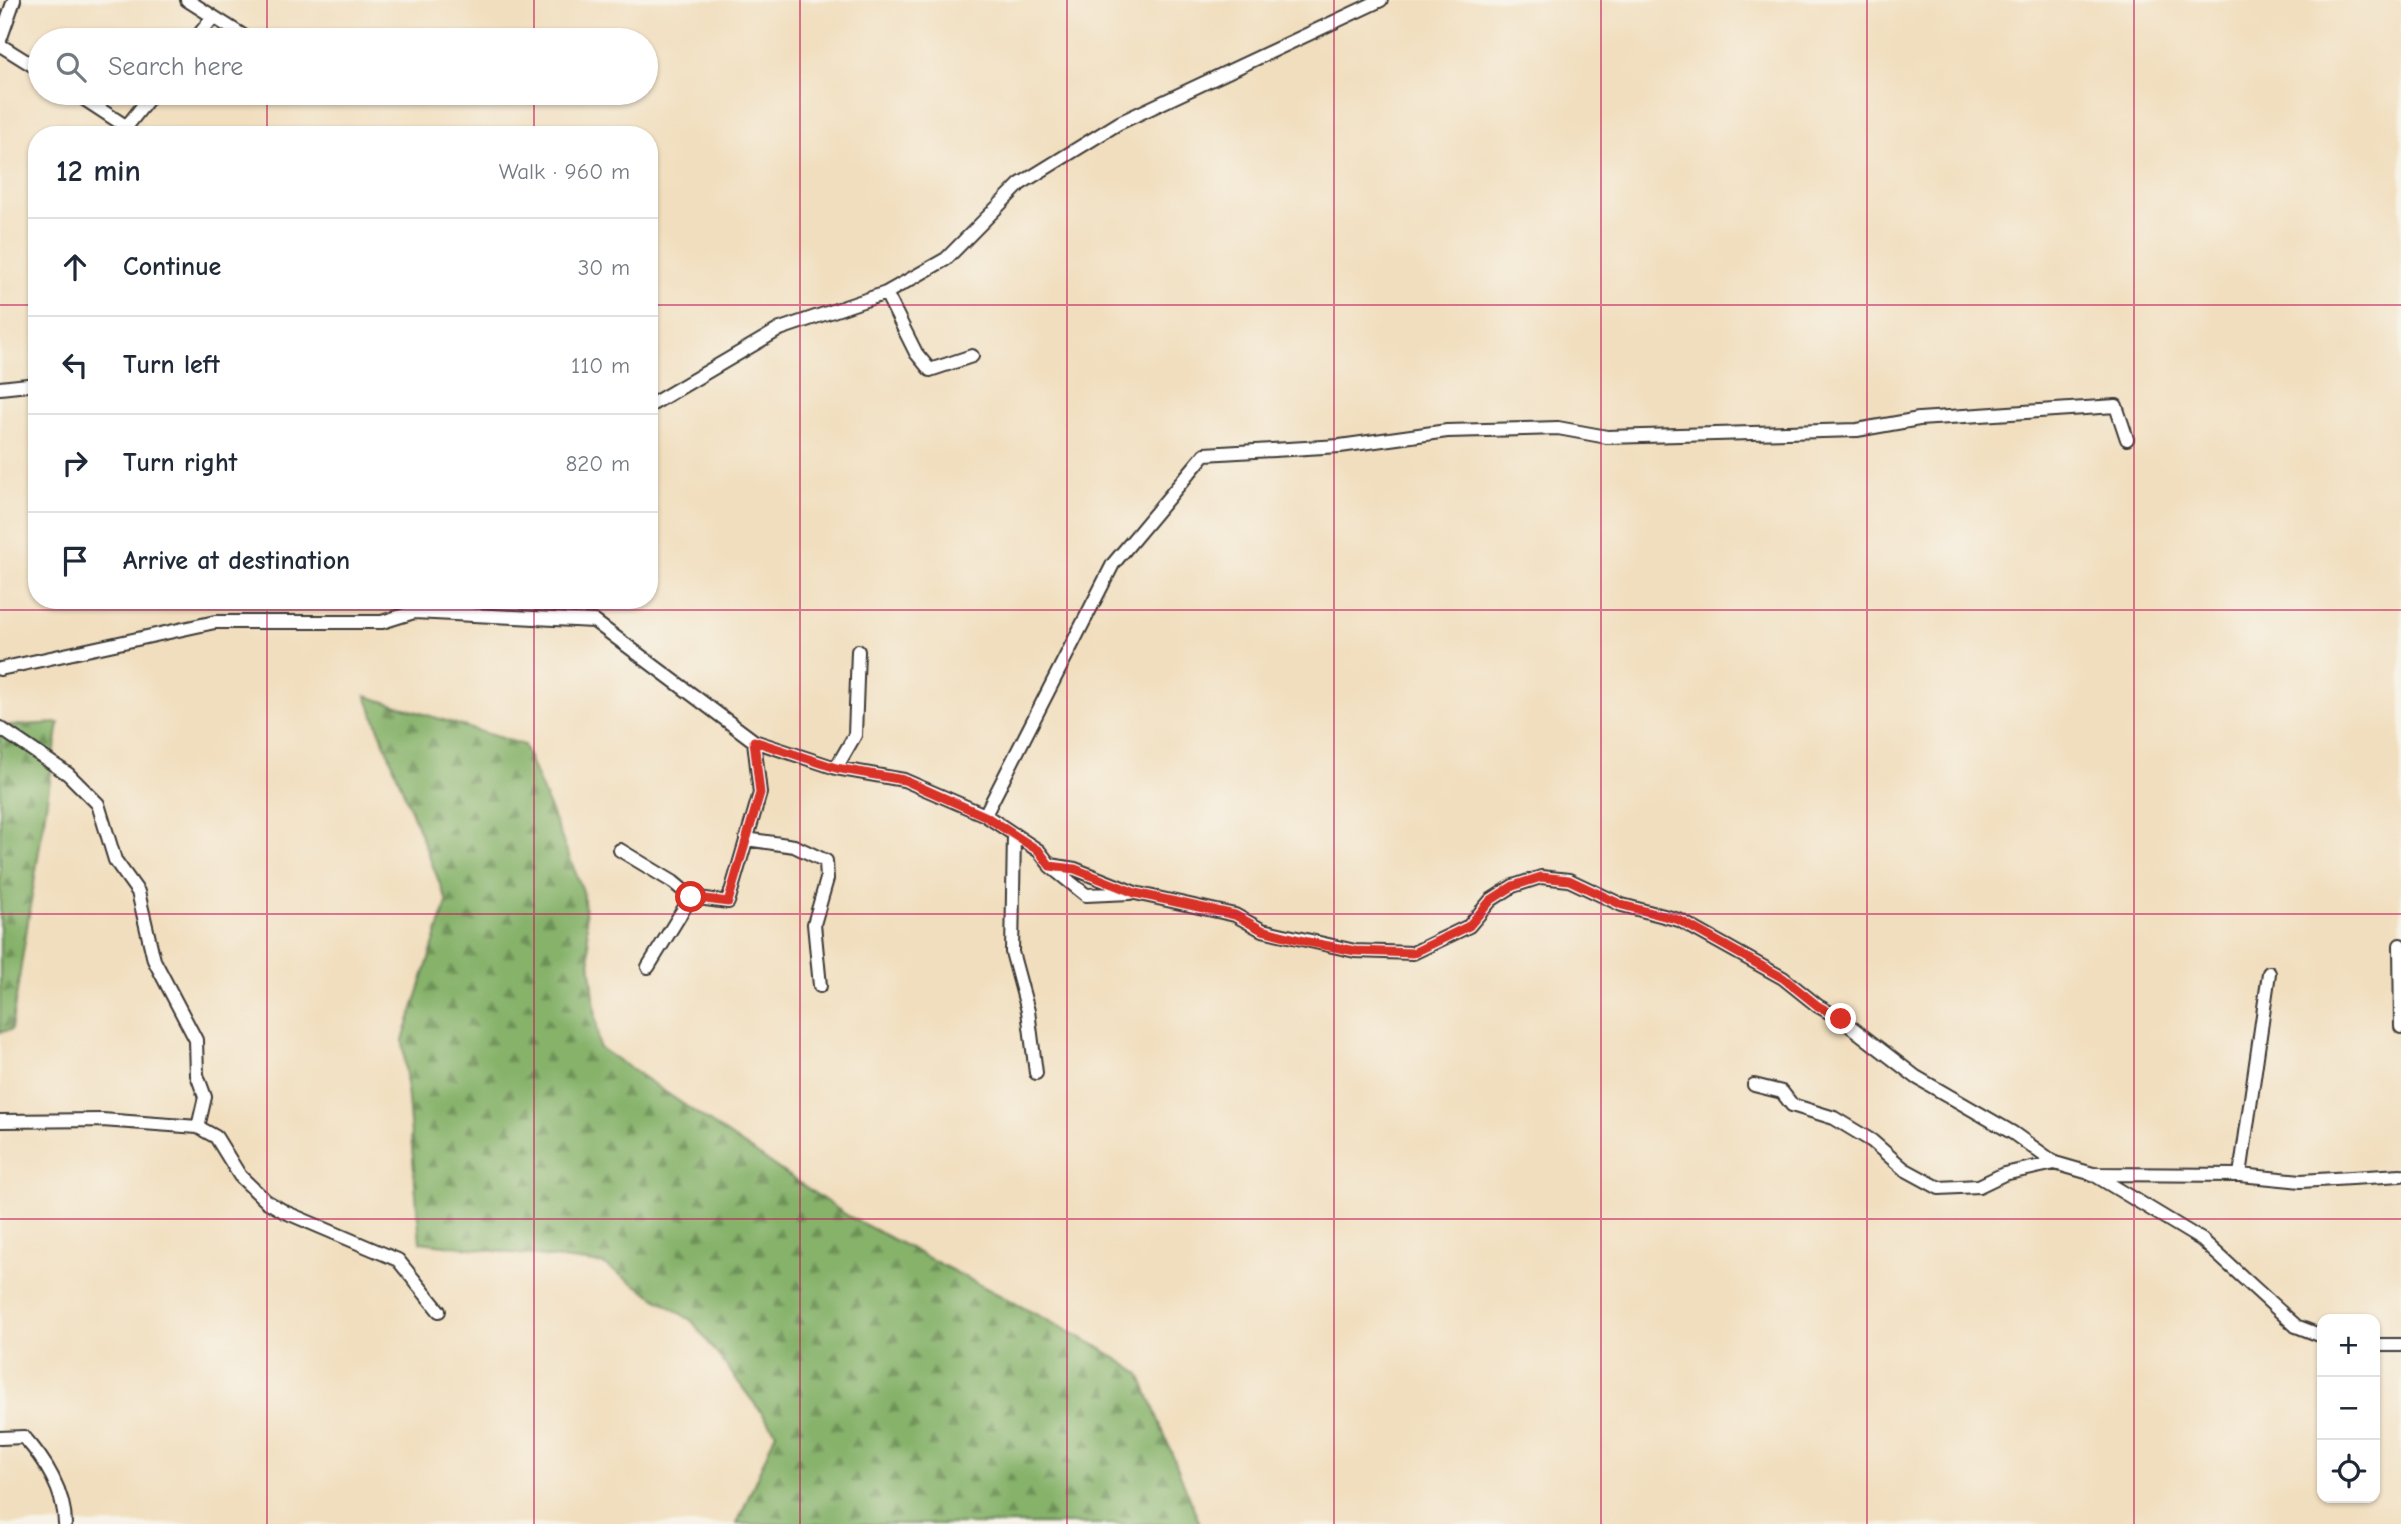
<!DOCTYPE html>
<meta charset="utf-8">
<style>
body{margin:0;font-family:"Comic Neue",sans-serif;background:#f6f6f7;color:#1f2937}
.controls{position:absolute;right:21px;bottom:21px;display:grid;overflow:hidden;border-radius:14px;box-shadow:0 2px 5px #0004}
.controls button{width:63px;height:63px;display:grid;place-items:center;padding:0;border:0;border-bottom:2px solid #e0e1e3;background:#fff;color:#1f2937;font:35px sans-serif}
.stop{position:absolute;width:21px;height:21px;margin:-16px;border:5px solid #d93025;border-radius:50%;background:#fff}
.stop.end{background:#d93025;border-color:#fff;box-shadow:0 2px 7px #0008}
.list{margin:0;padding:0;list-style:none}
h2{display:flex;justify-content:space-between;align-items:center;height:91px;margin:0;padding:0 28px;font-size:30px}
h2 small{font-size:23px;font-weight:400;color:#747a83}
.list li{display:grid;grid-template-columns:46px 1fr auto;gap:21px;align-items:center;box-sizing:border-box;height:98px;padding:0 28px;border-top:2px solid #e0e1e3}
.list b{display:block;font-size:26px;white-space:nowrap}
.list em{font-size:23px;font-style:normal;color:#747a83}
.icon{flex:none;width:38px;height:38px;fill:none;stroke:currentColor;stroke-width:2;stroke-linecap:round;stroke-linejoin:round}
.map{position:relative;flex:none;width:2401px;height:1524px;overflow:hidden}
.search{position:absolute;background:#fff;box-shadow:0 2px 5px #0004;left:28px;top:28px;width:630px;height:77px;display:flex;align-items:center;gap:18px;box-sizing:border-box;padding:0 24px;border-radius:38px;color:#747a83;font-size:26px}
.panel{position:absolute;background:#fff;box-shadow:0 2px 5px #0004;left:28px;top:126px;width:630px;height:483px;border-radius:28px}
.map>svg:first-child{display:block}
</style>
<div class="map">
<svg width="2401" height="1524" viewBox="0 0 2401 1524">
<defs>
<pattern id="forest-firs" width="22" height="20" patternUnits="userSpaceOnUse" patternTransform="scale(1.75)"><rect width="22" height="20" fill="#86b26b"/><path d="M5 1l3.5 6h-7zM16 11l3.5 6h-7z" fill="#6d9057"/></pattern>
</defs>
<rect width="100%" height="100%" fill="#f7f3e8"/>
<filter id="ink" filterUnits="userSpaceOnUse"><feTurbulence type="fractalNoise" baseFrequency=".0143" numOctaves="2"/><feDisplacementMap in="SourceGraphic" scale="14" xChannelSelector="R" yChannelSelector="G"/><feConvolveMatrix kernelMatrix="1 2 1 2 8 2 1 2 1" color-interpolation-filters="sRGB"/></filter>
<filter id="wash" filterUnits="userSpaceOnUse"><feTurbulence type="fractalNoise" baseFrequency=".00686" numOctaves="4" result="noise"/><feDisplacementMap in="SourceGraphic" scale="28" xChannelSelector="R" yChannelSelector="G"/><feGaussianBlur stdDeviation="1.57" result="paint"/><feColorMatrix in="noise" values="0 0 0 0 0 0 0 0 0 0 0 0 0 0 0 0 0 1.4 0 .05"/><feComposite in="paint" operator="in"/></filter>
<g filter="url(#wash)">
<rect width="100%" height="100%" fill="#f1debe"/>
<!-- forest -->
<path fill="url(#forest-firs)" stroke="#516744" stroke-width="2" d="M 366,696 L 524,745 L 583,891 L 599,1047 L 848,1216 L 1099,1347 L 1140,1374 L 1200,1524 L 737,1524 L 776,1432 L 692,1321 L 603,1264 L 420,1242 L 403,1040 L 447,902 Z
M 59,723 L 11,1030 L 0,1032 L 0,726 Z"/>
</g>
<g filter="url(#ink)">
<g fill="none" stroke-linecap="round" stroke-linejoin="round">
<!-- minor casing -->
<g stroke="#3c3934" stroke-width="16">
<path id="minor" d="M 187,0 L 250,40
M 0,40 L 14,0
M 195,40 L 213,17
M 0,45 L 40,70
M 75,93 L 127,127
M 120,135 L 153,93
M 886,293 L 916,353 L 930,370 L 972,356
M 0,388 L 37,384
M 649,406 L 780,329 L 886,293 L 946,259 L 1020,184 L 1119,123 L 1381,0
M 462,600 L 471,615
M 414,612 L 594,621 L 754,741 L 836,768 L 904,780 L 985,815 L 1039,851 L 1050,865 L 1075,869 L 1135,893 L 1235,915 L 1262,930 L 1355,951 L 1413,953 L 1469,926 L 1491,900 L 1513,886 L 1541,877 L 1569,880 L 1622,905 L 1679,920 L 1783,978 L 1818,1006 L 1841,1019 L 1916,1077 L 2013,1133 L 2055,1163 L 2093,1174 L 2202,1240 L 2296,1326 L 2322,1336
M 0,669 L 215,622 L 382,622 L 414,612 L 422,600
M 0,728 L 68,774 L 98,804 L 115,860 L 138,892 L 154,960 L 196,1040 L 197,1075 L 205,1097 L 198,1127
M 836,768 L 855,735 L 858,651
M 985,815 L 1113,564 L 1205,454 L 1340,446 L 1447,431 L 1558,428 L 1607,437 L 1857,430 L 1919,419 L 2116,406 L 2127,439
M 1014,834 L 1012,952 L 1028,1011 L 1036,1073
M 746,839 L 794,846 L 826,861 L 827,879 L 814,924 L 820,986
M 620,850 L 673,882 L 691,897 L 728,902 L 760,793 L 754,741
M 1050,866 L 1086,895 L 1130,893
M 2400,945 L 2401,1027
M 648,967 L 691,897
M 1754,1085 L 1782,1092 L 1792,1105 L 1834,1118 L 1872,1141 L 1904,1169 L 1939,1188 L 1979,1186 L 2004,1174 L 2055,1163
M 0,1121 L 102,1120 L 198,1127 L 216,1137 L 240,1176 L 266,1201 L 285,1212 L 398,1260 L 439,1311
M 2094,1174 L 2240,1175 L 2301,1181 L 2401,1175
M 2240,1175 L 2269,973
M 2375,1345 L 2401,1345
M 0,1438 L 24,1437 C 45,1460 65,1492 65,1524"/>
</g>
<!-- minor -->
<use href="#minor" stroke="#fff" stroke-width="12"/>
</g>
</g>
<g fill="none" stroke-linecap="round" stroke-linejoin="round" filter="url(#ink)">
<!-- route -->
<path stroke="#d93025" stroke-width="9" d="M 691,897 L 728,902 L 760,793 L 754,741 L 836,768 L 904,780 L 985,816 L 1039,851 L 1050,866 L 1075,869 L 1135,893 L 1235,915 L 1262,930 L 1308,942 L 1355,951 L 1413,953 L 1469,926 L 1491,900 L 1513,886 L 1541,877 L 1569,880 L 1622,905 L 1679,920 L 1783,978 L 1818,1006 L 1841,1019"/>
</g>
<!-- grid -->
<path fill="none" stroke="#c2185b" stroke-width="2" stroke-opacity="0.55" d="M 267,0 L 267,40M 534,0 L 534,40M 800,0 L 800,1524M 1067,0 L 1067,1524M 1334,0 L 1334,1524M 1601,0 L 1601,1524M 1867,0 L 1867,1524M 2134,0 L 2134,1524M 267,93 L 267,135M 534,93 L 534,135M 0,305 L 37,305M 649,305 L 2401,305M 267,600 L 267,1524M 534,600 L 534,1524M 0,610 L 2401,610M 0,914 L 2401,914M 0,1219 L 2401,1219"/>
</svg>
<div class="controls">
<button>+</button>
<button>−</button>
<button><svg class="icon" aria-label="locate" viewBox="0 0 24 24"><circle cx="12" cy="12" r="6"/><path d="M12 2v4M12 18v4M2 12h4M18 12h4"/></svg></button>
</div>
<div class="stop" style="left:691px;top:897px"></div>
<div class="stop end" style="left:1841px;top:1019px"></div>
<div class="search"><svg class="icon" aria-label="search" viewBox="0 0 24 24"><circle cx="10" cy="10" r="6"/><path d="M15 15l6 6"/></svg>Search here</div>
<section class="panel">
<h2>12 min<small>Walk · 960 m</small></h2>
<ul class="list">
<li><svg class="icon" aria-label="ahead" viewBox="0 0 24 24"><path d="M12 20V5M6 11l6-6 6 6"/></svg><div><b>Continue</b></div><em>30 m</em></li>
<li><svg class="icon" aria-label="left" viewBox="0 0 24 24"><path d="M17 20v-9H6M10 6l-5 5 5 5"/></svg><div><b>Turn left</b></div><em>110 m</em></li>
<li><svg class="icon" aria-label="right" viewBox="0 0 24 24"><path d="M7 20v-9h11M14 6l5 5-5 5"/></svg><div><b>Turn right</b></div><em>820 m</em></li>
<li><svg class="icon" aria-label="arrive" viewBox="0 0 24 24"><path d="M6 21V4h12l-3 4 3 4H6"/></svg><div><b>Arrive at destination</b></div></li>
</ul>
</section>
</div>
